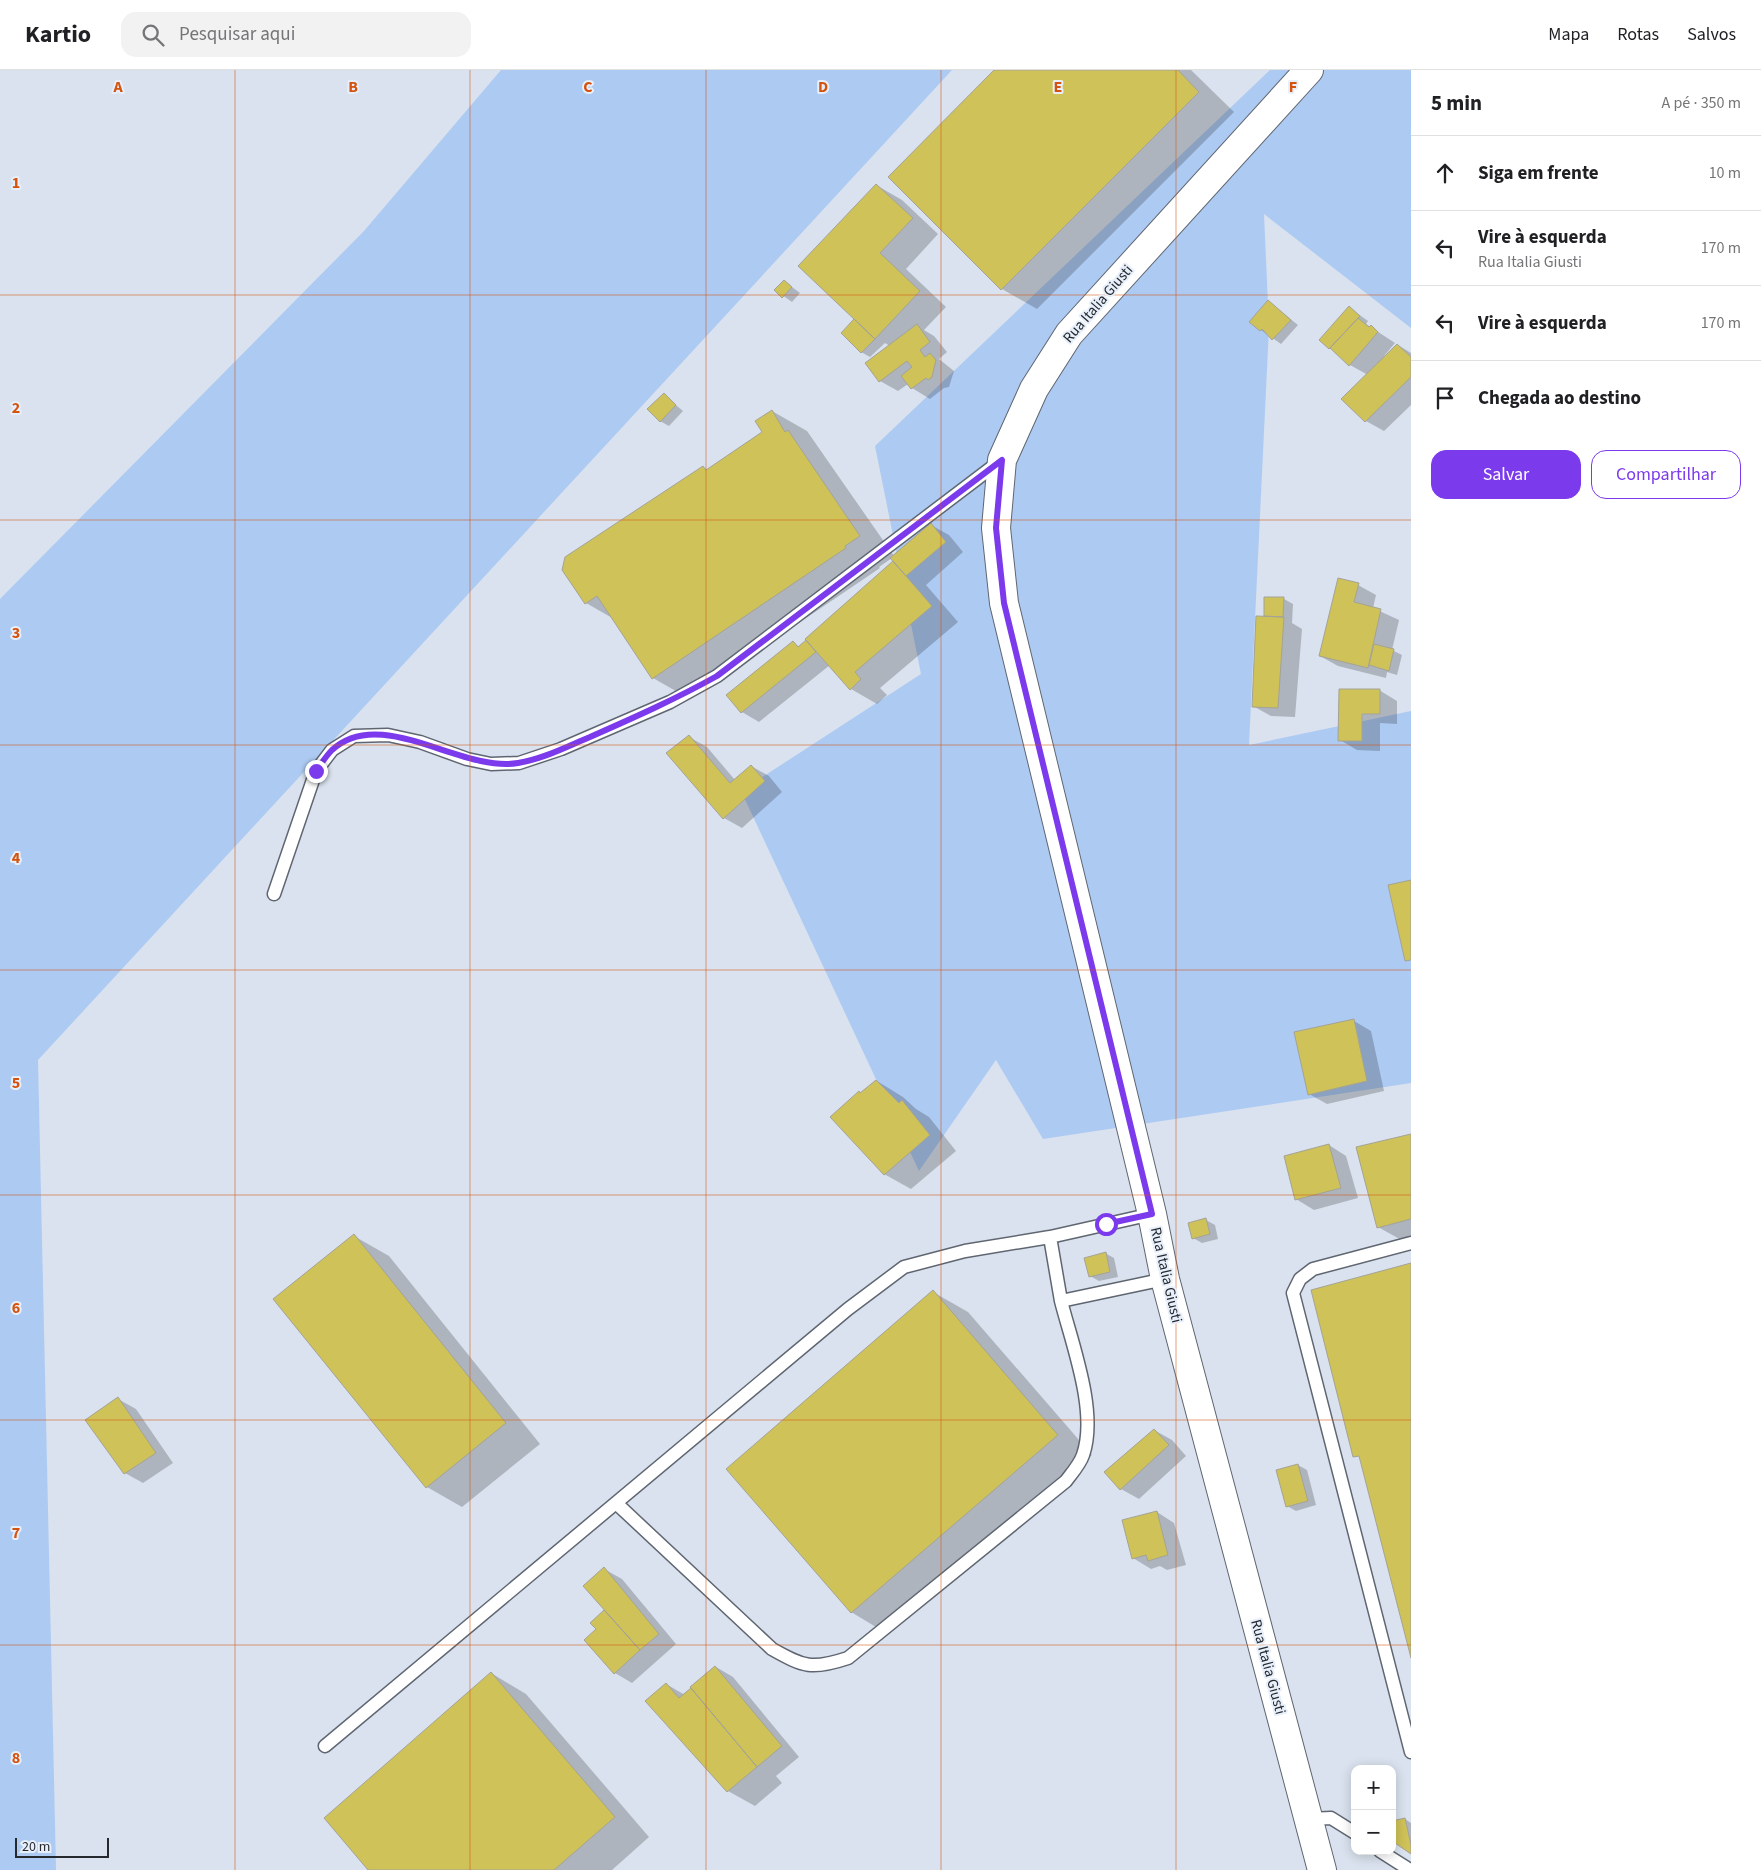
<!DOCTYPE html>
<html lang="pt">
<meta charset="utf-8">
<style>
body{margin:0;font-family:"Source Sans 3",sans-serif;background:#f2f2f2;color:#202124}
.controls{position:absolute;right:15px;bottom:15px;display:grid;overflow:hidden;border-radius:10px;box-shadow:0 2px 12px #0003}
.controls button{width:45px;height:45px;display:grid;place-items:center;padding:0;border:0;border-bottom:1px solid #e0e0e0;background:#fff;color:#202124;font:25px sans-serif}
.scale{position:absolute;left:15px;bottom:12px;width:94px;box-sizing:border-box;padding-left:5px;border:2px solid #25282d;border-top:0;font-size:14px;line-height:18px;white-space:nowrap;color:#25282d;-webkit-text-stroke:4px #e7effb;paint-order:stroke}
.stop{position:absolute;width:15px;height:15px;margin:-11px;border:4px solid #7c3aed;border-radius:50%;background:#fff}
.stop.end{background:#7c3aed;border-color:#fff;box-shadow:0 1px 5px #0008}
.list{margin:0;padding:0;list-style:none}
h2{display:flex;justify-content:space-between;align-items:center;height:65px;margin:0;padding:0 20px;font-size:21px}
h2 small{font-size:16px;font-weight:400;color:#757577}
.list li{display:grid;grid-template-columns:32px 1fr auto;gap:15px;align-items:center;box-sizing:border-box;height:75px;padding:0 20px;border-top:1px solid #e0e0e0}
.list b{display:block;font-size:19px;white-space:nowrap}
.list p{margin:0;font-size:16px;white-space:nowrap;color:#757577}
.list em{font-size:16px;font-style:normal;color:#757577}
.actions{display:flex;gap:10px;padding:15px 20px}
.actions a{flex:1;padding:11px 0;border:1px solid #7c3aed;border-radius:15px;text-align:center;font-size:18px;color:#7c3aed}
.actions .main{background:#7c3aed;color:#fff}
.icon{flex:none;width:28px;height:28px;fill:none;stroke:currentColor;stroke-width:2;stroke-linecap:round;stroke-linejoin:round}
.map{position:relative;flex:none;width:1411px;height:1800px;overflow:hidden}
header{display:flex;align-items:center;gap:30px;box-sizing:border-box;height:70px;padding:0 25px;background:#fff;border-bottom:1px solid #e0e0e0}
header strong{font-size:24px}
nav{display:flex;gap:28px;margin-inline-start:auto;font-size:18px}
.search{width:350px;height:45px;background:#f2f2f2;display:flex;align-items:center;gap:12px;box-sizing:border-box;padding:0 18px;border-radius:15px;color:#757577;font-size:19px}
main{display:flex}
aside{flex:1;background:#fff}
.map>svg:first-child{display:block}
</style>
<header>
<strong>Kartio</strong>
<div class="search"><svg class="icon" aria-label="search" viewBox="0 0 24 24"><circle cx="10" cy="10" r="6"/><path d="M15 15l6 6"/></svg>Pesquisar aqui</div>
<nav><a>Mapa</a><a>Rotas</a><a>Salvos</a></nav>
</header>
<main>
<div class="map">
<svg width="1411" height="1800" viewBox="0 0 1411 1800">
<rect width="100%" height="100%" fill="#d9e2ee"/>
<!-- green -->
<path fill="#adcaf2" d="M 501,0 L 952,0 L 38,990 L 56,1800 L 0,1800 L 0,529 L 364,161 Z
M 1270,0 L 1411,0 L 1411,258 L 1264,144 L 1269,257 L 1249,675 L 1411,641 L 1411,1013 L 1043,1069 L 996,990 L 919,1101 L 741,721 L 921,604 L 875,376 Z"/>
<!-- shadow -->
<path fill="#0003" d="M 996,0 L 1191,0 L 1234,42 L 1037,239 L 1002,219 L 889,107 Z
M 876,115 L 902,130 L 938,164 L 906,199 L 946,237 L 924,260 L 934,266 L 947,282 L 939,289 L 954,301 L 949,317 L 944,318 L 930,329 L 912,318 L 908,314 L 898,321 L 880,311 L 867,294 L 890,276 L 885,273 L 870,287 L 861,282 L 854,251 Z
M 784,211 L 800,223 L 792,232 L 775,220 Z
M 1269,232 L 1298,255 L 1281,274 L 1261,260 Z
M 1350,238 L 1368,251 L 1366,254 L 1395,273 L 1384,286 L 1386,287 L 1398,275 L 1411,283 L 1411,335 L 1384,361 L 1366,351 L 1343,329 L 1368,305 L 1350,295 L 1321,270 Z
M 664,325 L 683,341 L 669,356 L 660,351 Z
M 772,341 L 807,361 L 894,486 L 931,455 L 949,465 L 963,482 L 926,515 L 958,552 L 880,618 L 887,625 L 877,634 L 851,619 L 830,595 L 759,652 L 742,642 L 793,573 L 800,577 L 806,572 L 811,575 L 898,496 L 892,488 L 879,497 L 880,498 L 688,628 L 653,608 L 614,549 L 586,533 L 703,398 L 708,400 L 764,363 Z
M 1358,515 L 1376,525 L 1373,538 L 1399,550 L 1392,580 L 1402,585 L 1397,605 L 1387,602 L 1386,608 L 1338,596 L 1320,586 Z
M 1266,528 L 1284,529 L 1293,534 L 1292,553 L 1302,559 L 1295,647 L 1271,646 L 1253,636 L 1269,548 L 1265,545 Z
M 1379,620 L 1397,631 L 1397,654 L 1380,653 L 1380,681 L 1357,680 L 1340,670 Z
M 689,667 L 707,677 L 735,710 L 751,696 L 769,706 L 782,722 L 742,758 L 724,748 Z
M 1354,951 L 1371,961 L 1384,1021 L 1327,1034 L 1309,1024 Z
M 877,1011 L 903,1027 L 916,1039 L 929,1047 L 956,1081 L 911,1119 L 884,1104 L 861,1024 Z
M 1411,1065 L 1411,1171 L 1405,1172 L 1378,1157 Z
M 1329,1075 L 1346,1086 L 1358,1128 L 1314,1140 L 1296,1129 Z
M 1206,1150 L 1215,1155 L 1218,1169 L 1202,1173 L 1193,1168 Z
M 354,1166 L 389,1186 L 540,1374 L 462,1437 L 427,1417 Z
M 1105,1183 L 1114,1188 L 1118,1207 L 1099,1211 L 1090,1206 Z
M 933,1222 L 968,1242 L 1092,1385 L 886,1563 L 851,1542 Z
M 118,1329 L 136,1339 L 173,1393 L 143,1413 L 125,1403 Z
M 1154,1360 L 1172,1370 L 1186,1386 L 1139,1429 L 1121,1419 Z
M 1298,1395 L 1307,1400 L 1316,1435 L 1296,1441 L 1287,1436 L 1278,1400 Z
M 1157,1442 L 1174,1453 L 1186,1495 L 1167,1500 L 1160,1496 L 1151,1499 L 1133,1488 Z
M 604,1499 L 622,1509 L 676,1574 L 632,1613 L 615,1603 L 597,1559 L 592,1553 L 606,1540 Z
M 716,1597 L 733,1607 L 799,1687 L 776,1706 L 782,1713 L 755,1736 L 728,1721 L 666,1614 L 685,1625 Z
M 491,1603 L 526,1624 L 649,1767 L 612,1800 L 370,1800 Z
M 1405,1749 L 1411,1753 L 1411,1783 Z"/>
<!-- building -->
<path fill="#cfc258" stroke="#a4a396" d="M 994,0 L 1178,0 L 1199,22 L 1001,220 L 888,107 Z
M 876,114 L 913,148 L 880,183 L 920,221 L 875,269 L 798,196 Z
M 784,210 L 792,217 L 782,228 L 774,220 Z
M 1268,230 L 1291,250 L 1272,270 L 1262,259 L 1260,261 L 1249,252 Z
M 1349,236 L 1360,246 L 1329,279 L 1319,270 Z
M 1358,248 L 1369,257 L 1371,255 L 1378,262 L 1349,296 L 1330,278 Z
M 854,249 L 875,269 L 861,283 L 841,263 Z
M 917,254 L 930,272 L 920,280 L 925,287 L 930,283 L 936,290 L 932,307 L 928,310 L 926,308 L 911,319 L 901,306 L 912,297 L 907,291 L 879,312 L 865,293 Z
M 1397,274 L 1411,287 L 1411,307 L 1365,352 L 1341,329 Z
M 664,323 L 676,335 L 660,352 L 647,339 Z
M 772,340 L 785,362 L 788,360 L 860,466 L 845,476 L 846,478 L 652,609 L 597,526 L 585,534 L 562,500 L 565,487 L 703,396 L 706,400 L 762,362 L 755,351 Z
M 931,453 L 946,472 L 906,506 L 890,488 Z
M 893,491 L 932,536 L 855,602 L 861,609 L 850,620 L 805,569 Z
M 1338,508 L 1359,513 L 1354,532 L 1381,539 L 1368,598 L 1319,586 Z
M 1264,527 L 1284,527 L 1283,547 L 1264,546 Z
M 1256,546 L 1284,547 L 1278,638 L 1252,637 Z
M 806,570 L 816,582 L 741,643 L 726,625 L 793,571 L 798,577 Z
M 1374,574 L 1394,579 L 1389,601 L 1369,595 Z
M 1339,619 L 1380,619 L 1380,644 L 1362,644 L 1362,671 L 1338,671 Z
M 689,665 L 730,713 L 751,695 L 765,711 L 723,749 L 666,683 Z
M 1411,810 L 1411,890 L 1405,891 L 1388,815 Z
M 1354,949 L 1367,1011 L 1308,1025 L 1294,962 Z
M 876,1010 L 899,1033 L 902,1030 L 930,1065 L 884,1105 L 830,1047 L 859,1021 L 860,1023 Z
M 1411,1064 L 1411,1149 L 1377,1158 L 1356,1077 Z
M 1329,1074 L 1341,1118 L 1295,1130 L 1284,1086 Z
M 1206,1148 L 1210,1164 L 1192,1169 L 1188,1153 Z
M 354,1164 L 506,1353 L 426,1418 L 273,1229 Z
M 1106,1182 L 1110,1202 L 1089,1207 L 1084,1188 Z
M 1411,1193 L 1411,1588 L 1359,1386 L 1353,1387 L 1311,1220 Z
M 933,1220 L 1058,1365 L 851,1543 L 726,1399 Z
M 118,1327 L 156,1383 L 124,1404 L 85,1350 Z
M 1154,1359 L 1169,1375 L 1120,1420 L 1104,1402 Z
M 1298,1394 L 1308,1431 L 1286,1437 L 1276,1400 Z
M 1157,1441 L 1168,1485 L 1148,1491 L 1146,1485 L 1132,1489 L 1122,1450 Z
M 604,1497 L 659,1564 L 640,1580 L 583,1516 Z
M 604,1540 L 640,1580 L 614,1604 L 584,1570 L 596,1559 L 590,1553 Z
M 715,1596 L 782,1676 L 757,1697 L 690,1617 Z
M 491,1602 L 615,1747 L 554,1800 L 368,1800 L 324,1748 Z
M 666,1613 L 679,1628 L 691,1618 L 757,1697 L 727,1722 L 645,1631 Z
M 1405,1748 L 1411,1775 L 1411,1784 L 1392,1771 L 1392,1751 Z"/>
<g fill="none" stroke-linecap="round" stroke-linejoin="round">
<!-- service casing -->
<g stroke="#5f6671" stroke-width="15">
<path id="service" d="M 274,824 L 316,701 L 332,680 L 354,666 L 388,665 L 420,672 L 467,689 L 491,694 L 519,693 L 561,679 L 670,632 L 717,606 L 999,392
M 1050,1167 L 1061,1231
M 1411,1173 L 1313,1199 L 1300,1209 L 1293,1223 L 1411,1682
M 616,1433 L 772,1579 C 804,1597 812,1600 848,1588 L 1066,1411 C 1072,1403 1080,1394 1083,1385 C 1098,1342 1072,1274 1061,1231 L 1165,1209
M 325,1676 L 848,1239 L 904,1197 L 965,1181 L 1050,1167 L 1152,1144
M 1309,1749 L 1331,1748 L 1355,1763
M 1380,1781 L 1410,1800"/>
</g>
<!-- tertiary casing -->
<g stroke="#5f6671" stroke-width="30">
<path id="tertiary" d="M 1309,0 L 1069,264 L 1034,319 L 1002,390 L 996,458 L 1004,533 L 1152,1144 L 1165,1209 L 1322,1800"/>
</g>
<!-- service -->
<use href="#service" stroke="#fff" stroke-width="12"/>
<!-- tertiary -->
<use href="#tertiary" stroke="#fff" stroke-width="28"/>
</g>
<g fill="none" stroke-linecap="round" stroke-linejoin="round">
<!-- route -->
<path stroke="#7c3aed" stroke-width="6" d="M 316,701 C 321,694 326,686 332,680 C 381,635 461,703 518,693 C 543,689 568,676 590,667 C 633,648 676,629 717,606 L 1002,390 L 996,458 L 1004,533 L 1152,1144 L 1106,1154"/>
</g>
<!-- grid -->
<path fill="none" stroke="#d4540f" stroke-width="1" stroke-opacity="0.55" d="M 235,0 L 235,1800M 470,0 L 470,1800M 706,0 L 706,1800M 941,0 L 941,1800M 1176,0 L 1176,1800M 0,225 L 1411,225M 0,450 L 1411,450M 0,675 L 1411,675M 0,900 L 1411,900M 0,1125 L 1411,1125M 0,1350 L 1411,1350M 0,1575 L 1411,1575"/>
<g text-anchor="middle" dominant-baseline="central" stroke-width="4" stroke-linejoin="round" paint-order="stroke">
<!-- street labels -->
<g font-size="15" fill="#25282d" stroke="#e7effb">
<text transform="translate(1098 234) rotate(-49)">Rua Italia Giusti</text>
<text transform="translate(1166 1205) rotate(77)">Rua Italia Giusti</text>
<text transform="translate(1268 1597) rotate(75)">Rua Italia Giusti</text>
</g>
</g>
<g font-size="16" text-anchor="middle" font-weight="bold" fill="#d4540f" stroke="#e7effb" stroke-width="4" stroke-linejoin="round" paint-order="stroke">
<text x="118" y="22">A</text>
<text x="353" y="22">B</text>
<text x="588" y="22">C</text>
<text x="823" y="22">D</text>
<text x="1058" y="22">E</text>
<text x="1293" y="22">F</text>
<text x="16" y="118">1</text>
<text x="16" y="343">2</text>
<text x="16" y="568">3</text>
<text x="16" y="793">4</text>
<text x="16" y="1018">5</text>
<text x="16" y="1243">6</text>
<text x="16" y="1468">7</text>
<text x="16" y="1693">8</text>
</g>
</svg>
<div class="controls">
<button>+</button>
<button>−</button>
</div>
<div class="scale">20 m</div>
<div class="stop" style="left:1106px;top:1154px"></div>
<div class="stop end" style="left:316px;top:701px"></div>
</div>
<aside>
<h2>5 min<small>A pé · 350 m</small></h2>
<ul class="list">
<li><svg class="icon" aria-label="ahead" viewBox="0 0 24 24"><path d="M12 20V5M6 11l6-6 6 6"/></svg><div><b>Siga em frente</b></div><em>10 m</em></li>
<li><svg class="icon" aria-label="left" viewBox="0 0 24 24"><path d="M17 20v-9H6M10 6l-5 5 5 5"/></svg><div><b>Vire à esquerda</b><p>Rua Italia Giusti</p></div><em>170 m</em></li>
<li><svg class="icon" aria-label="left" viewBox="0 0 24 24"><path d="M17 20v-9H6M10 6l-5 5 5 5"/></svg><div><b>Vire à esquerda</b></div><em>170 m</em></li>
<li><svg class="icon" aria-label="arrive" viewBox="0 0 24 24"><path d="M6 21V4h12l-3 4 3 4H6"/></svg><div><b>Chegada ao destino</b></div></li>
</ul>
<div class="actions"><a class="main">Salvar</a><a>Compartilhar</a></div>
</aside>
</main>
